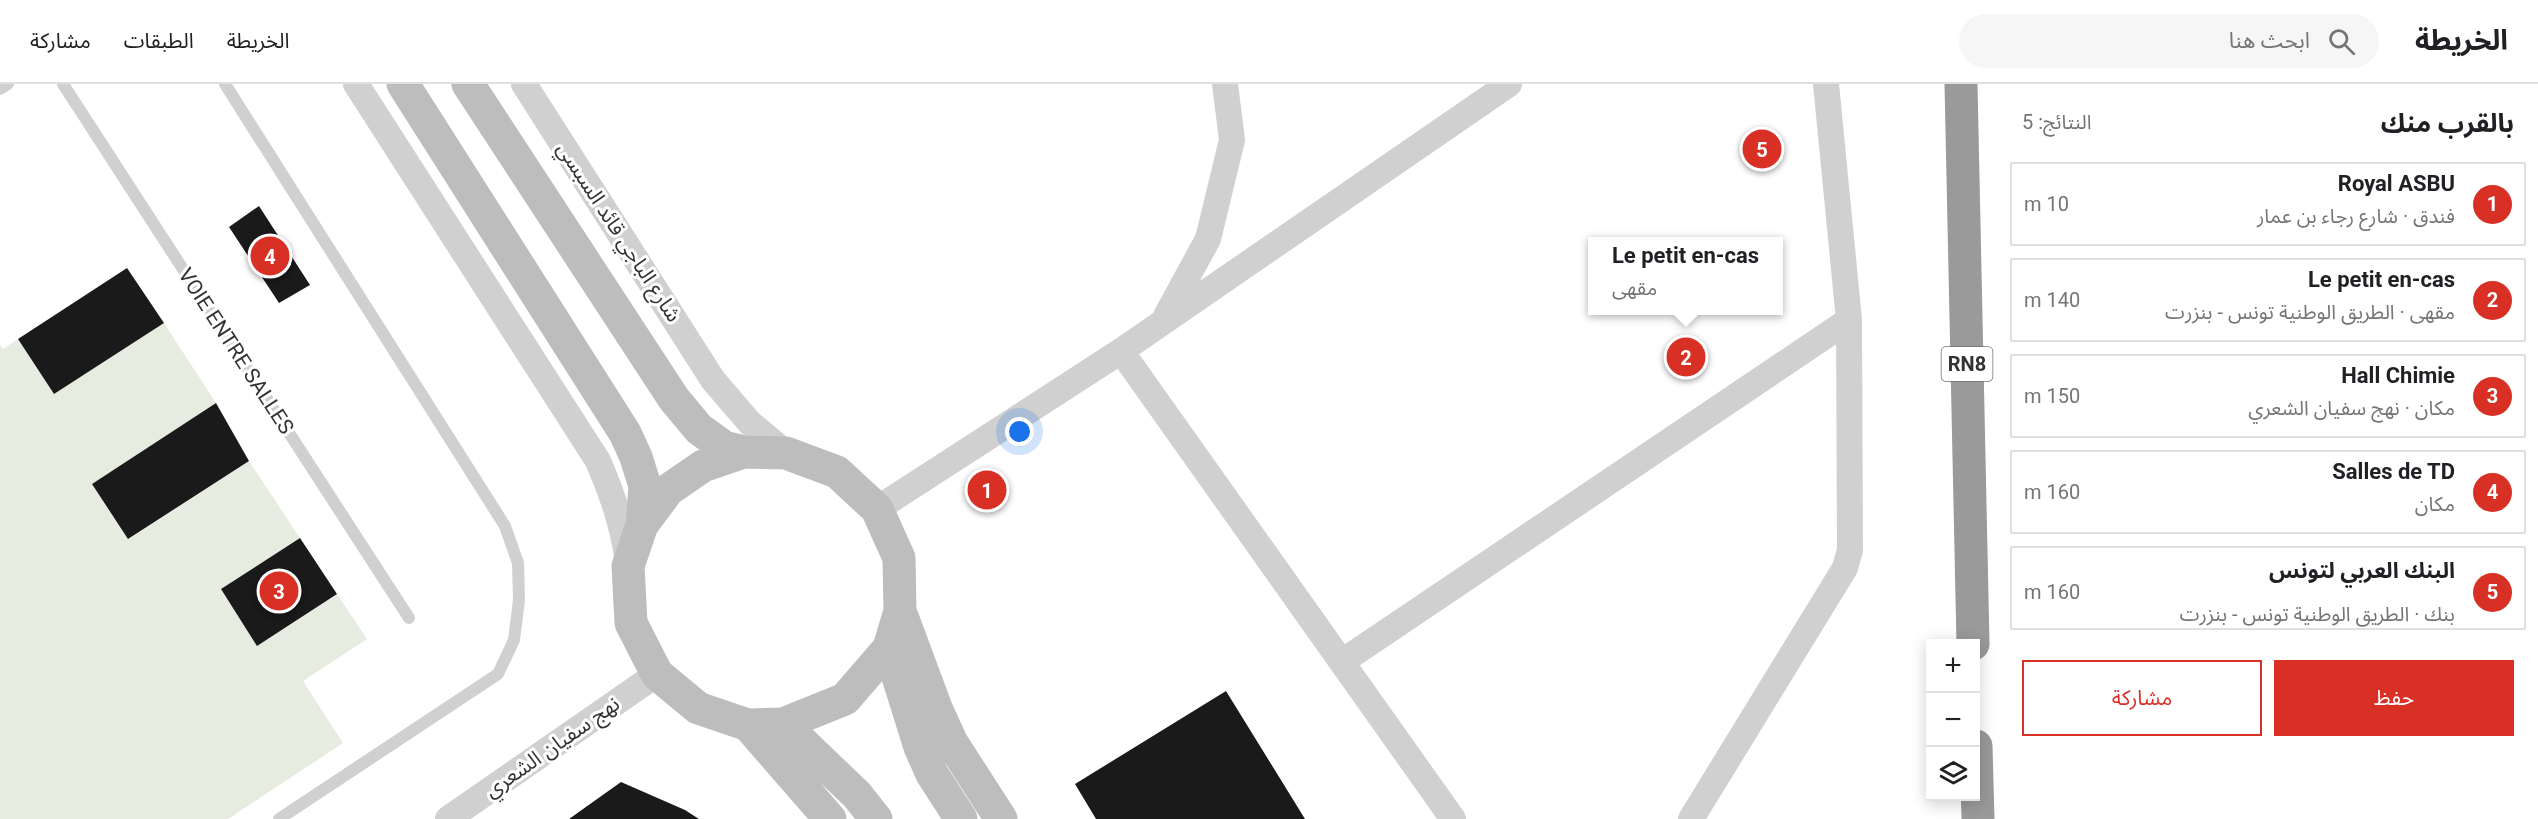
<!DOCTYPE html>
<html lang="ar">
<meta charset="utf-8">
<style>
body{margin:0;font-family:Roboto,"Noto Sans Arabic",sans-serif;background:#f6f6f6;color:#202124;direction:rtl}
.controls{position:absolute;right:18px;bottom:18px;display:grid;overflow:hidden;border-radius:0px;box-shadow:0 3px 15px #0003}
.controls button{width:54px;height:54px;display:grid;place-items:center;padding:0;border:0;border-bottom:2px solid #e0e0e0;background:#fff;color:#202124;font:30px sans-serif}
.you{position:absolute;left:1020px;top:348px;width:21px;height:21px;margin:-15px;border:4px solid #fff;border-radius:50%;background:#1a73e8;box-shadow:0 0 0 9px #1a73e833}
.badge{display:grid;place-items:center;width:39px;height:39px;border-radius:50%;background:#d93025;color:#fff;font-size:20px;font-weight:700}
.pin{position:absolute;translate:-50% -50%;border:3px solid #fff;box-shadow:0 2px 6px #0006}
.popup{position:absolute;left:1588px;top:153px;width:195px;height:78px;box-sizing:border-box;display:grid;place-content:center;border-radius:0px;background:#fff;filter:drop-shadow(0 2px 4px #0005);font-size:20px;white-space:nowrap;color:#757577}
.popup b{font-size:22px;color:#202124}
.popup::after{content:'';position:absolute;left:50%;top:100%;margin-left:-12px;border:12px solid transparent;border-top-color:#fff}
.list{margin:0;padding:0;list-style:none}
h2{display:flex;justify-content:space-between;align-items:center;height:78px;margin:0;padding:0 24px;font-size:26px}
h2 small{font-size:20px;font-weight:400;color:#757577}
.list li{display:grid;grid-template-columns:39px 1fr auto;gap:18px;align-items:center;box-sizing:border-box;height:84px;margin:0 12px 12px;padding:0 12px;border:2px solid #e0e0e0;border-radius:0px}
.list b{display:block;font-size:22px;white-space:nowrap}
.list p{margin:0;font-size:20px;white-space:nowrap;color:#757577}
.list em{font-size:20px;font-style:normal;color:#757577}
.actions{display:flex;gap:12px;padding:18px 24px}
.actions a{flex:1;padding:14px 0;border:2px solid #d93025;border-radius:0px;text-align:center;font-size:21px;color:#d93025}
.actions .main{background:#d93025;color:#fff}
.icon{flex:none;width:33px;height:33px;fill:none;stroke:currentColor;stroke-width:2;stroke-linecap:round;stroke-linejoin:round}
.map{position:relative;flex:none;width:1998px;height:735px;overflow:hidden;direction:ltr}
header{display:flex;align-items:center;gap:36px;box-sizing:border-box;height:84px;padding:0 30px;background:#fff;border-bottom:2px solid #e0e0e0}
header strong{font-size:28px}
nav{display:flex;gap:33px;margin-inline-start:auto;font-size:21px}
.search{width:420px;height:54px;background:#f6f6f6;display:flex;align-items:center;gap:15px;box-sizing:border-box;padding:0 21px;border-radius:33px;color:#757577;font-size:22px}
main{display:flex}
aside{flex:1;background:#fff}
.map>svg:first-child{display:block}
</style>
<header>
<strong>الخريطة</strong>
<div class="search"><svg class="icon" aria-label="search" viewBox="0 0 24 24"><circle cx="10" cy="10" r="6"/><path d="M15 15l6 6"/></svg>ابحث هنا</div>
<nav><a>الخريطة</a><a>الطبقات</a><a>مشاركة</a></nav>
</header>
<main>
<aside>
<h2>بالقرب منك<small>النتائج: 5</small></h2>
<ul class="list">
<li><span class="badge">1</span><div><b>Royal ASBU</b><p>فندق · شارع رجاء بن عمار</p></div><em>10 m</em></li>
<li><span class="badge">2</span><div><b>Le petit en-cas</b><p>مقهى · الطريق الوطنية تونس - بنزرت</p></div><em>140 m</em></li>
<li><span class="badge">3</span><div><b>Hall Chimie</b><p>مكان · نهج سفيان الشعري</p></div><em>150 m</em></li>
<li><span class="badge">4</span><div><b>Salles de TD</b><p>مكان</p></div><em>160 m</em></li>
<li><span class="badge">5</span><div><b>البنك العربي لتونس</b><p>بنك · الطريق الوطنية تونس - بنزرت</p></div><em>160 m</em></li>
</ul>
<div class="actions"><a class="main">حفظ</a><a>مشاركة</a></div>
</aside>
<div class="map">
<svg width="1998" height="735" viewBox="0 0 1998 735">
<rect width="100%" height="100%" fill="#fff"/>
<!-- green -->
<path fill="#e6ecdf" d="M 164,239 L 216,319 L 92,400 L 129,455 L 249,377 L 300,454 L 221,505 L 258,561 L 337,510 L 367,555 L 303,597 L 343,659 L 228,735 L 0,735 L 0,261 L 3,265 L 18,255 L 54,310 Z"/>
<!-- building -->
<path fill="#1a1a1a" d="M 259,122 L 310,201 L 279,219 L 229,143 Z
M 127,184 L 164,239 L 54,310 L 18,255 Z
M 216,319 L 249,377 L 128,455 L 92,400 Z
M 300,454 L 337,510 L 257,562 L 221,505 Z
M 1226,607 L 1305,735 L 1096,735 L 1075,700 Z
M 621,698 L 685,726 L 699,735 L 569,735 Z"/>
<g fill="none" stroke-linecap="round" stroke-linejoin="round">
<!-- lane -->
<path stroke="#d0d0d0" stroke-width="12" d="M 63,0 L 409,534
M 225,0 L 505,442 L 518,479 L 519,516 L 514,556 L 498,590 L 279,735
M 0,5 L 8,0"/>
<!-- street -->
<path stroke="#d0d0d0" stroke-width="26" d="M 356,0 L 598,377 C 613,411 623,441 628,478
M 524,0 L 713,296 L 750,339 L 786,369
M 1166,232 L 1208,155 L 1232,56 L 1225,0
M 1121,267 L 1453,735
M 877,425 L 1121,267 L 1509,0
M 1343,577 L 1849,236
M 448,735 L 657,590
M 1691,735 L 1845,484 L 1850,466 L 1849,236 L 1826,0"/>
<!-- secondary -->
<path stroke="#bdbdbd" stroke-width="33" d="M 403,0 L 625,349 L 636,373 L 645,402 L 642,441
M 468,0 L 674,315 L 699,345 L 724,363 L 744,368 L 786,369 L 837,388 L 877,425 L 899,474 L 900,527 L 889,564 L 845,615 L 783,640 L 748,641 L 698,624 L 657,590 L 631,539 L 628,482 L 642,441 L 668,406 L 703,382 L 744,368
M 900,527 L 936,624 L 952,659 L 1001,735
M 889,564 L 920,663 L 932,690 L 961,735
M 783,640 L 857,711 L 876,735
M 748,641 L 830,735"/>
<!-- highway -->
<path stroke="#9a9a9a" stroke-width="33" d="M 1961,0 L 1973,560
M 1976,662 L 1978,735"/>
</g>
<g text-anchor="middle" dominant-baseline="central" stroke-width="6" stroke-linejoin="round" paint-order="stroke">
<!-- shield labels -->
<rect fill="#fff" stroke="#707070" stroke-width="1.5" x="1941.5" y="263" width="51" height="34" rx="4.5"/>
<g font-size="20" font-weight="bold" fill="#333">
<text x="1967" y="280">RN8</text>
</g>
<!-- street labels -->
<g font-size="21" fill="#333" stroke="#fff">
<text transform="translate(619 148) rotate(57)">شارع الباجي قائد السبسي</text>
<text transform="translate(236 267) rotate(57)">VOIE ENTRE SALLES</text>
<text transform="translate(552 663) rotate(-35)">نهج سفيان الشعري</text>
</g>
</g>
</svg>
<div class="controls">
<button>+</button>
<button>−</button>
<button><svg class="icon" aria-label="layers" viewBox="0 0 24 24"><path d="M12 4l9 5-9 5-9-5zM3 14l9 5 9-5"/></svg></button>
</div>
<div class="you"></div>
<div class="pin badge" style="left:987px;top:406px">1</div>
<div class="pin badge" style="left:1686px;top:273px">2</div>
<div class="popup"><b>Le petit en-cas</b>مقهى</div>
<div class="pin badge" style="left:279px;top:507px">3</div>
<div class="pin badge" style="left:270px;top:172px">4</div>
<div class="pin badge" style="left:1762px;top:65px">5</div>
</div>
</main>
